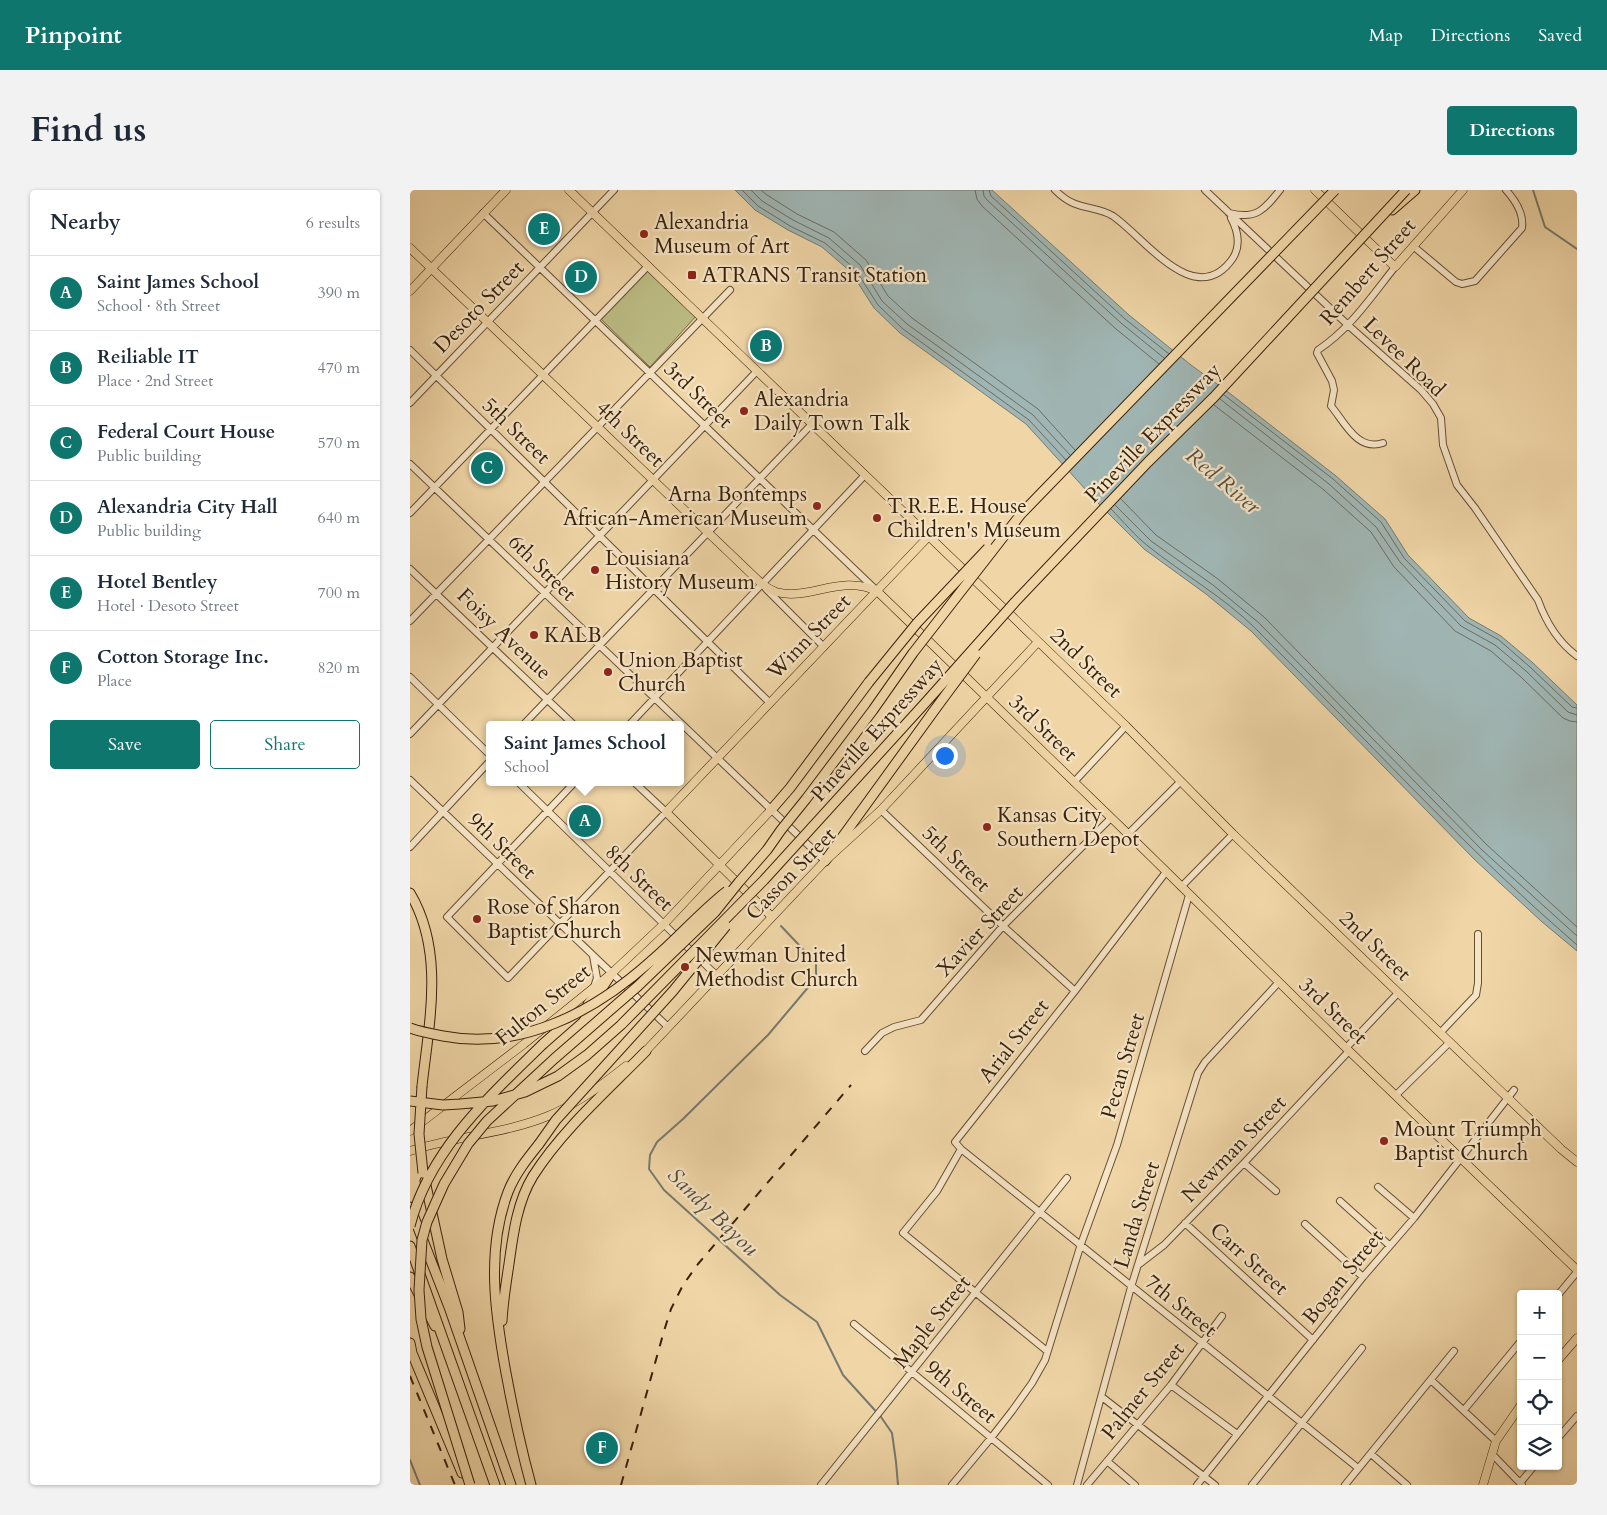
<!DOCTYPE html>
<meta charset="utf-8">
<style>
body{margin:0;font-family:Cardo,serif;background:#f2f2f3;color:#1f2937}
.controls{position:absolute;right:15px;bottom:15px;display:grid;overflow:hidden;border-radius:5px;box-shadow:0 1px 4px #0004}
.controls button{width:45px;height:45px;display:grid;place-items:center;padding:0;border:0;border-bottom:1px solid #e0e1e3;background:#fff;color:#1f2937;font:25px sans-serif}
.you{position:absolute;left:534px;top:565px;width:18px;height:18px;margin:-12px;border:4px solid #fff;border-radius:50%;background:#1a73e8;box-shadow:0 0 0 8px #1a73e833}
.badge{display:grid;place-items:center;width:32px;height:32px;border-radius:50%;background:#0f766e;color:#fff;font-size:16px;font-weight:700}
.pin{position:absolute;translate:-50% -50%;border:2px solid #fff;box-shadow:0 1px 5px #0006}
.popup{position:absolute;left:76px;top:531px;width:198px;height:65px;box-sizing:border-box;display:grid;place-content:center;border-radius:5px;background:#fff;filter:drop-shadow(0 1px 4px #0005);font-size:16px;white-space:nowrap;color:#747a83}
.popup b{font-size:19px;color:#1f2937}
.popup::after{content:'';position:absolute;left:50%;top:100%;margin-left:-10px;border:10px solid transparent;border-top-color:#fff}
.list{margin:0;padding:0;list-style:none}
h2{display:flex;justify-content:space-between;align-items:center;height:65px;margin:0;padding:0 20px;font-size:21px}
h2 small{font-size:16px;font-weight:400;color:#747a83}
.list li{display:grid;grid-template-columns:32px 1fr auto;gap:15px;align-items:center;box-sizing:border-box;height:75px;padding:0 20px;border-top:1px solid #e0e1e3}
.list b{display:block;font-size:19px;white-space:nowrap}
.list p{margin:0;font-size:16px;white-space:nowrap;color:#747a83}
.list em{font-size:16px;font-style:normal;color:#747a83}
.actions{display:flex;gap:10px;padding:15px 20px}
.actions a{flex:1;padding:11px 0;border:1px solid #0f766e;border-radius:5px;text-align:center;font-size:18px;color:#0f766e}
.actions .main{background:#0f766e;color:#fff}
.icon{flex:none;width:28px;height:28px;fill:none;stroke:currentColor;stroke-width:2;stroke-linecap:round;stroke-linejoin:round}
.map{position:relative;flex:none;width:1167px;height:1295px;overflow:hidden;border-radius:5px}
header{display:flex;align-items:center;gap:30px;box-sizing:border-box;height:70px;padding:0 25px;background:#0f766e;color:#fff}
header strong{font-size:24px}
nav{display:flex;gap:28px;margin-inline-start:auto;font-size:18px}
.intro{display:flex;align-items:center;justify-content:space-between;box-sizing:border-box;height:120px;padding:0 30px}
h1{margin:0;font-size:35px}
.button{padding:12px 22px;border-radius:5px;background:#0f766e;color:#fff;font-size:18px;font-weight:700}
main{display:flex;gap:30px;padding:0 30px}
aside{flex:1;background:#fff;border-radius:5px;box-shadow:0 1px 4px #0004}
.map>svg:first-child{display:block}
</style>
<header>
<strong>Pinpoint</strong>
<nav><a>Map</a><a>Directions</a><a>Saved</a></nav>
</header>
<div class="intro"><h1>Find us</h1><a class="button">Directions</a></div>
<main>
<aside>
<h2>Nearby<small>6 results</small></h2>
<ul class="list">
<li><span class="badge">A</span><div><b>Saint James School</b><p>School · 8th Street</p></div><em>390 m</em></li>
<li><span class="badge">B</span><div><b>Reiliable IT</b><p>Place · 2nd Street</p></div><em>470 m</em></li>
<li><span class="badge">C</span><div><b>Federal Court House</b><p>Public building</p></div><em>570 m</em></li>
<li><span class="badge">D</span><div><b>Alexandria City Hall</b><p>Public building</p></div><em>640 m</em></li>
<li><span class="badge">E</span><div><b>Hotel Bentley</b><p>Hotel · Desoto Street</p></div><em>700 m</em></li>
<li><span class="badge">F</span><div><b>Cotton Storage Inc.</b><p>Place</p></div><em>820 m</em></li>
</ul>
<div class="actions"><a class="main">Save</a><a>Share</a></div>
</aside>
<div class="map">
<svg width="1167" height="1295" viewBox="0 0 1167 1295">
<rect width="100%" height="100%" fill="#f0d6a7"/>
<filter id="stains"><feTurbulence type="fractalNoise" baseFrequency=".004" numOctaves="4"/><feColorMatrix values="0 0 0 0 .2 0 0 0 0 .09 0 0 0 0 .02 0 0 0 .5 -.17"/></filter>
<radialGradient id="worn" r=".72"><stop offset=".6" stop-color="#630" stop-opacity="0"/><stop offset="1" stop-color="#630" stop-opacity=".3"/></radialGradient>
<!-- green -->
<path fill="#bdbd85" stroke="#7a6f48" d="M 238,77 L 287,125 L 240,177 L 190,128 Z"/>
<!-- water -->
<path fill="#a0b6b4" stroke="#767a70" d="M 325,0 L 582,0 L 719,125 L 781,175 L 818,202 L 926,286 L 975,329 L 998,365 L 1059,428 L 1091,446 L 1123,473 L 1167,515 L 1167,761 L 1131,731 L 1064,669 L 841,441 L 796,404 L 734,359 L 686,311 L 616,234 L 490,143 L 464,118 L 441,82 L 412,57 L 378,40 L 345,20 Z"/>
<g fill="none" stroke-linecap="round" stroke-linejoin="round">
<!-- shore -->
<path stroke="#6c6c5f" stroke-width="1" d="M 332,0 L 348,16 L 380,36 L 415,53 L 445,79 L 468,115 L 493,139 L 619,230 L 656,270
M 341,0 L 352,11 L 383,30 L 419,48 L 450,75 L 472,111 L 497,134 L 623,225 L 660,265
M 351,0 L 357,5 L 387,24 L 424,42 L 456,70 L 478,106 L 502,128 L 628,219 L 665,260
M 565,0 L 567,9 L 572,16 L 706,139 L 749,174
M 573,0 L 574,6 L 577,10 L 711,133 L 754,168
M 579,0 L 581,6 L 715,129 L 759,164
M 814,205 L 923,289 L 971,332 L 994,368 L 1055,431 L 1089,450 L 1120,477 L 1162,517 L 1167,518
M 810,209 L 919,294 L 966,337 L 990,372 L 1051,436 L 1085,455 L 1116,481 L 1158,522 L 1167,525
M 804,215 L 914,300 L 961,342 L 984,377 L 1045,441 L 1081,461 L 1111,487 L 1153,528 L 1160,531 L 1167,532
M 711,309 L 746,345 L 808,389 L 854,427 L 1077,655 L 1167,737
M 705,315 L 741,351 L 803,395 L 849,433 L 1072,660 L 1167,746
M 701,319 C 713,331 725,346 738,356 C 774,385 814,407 846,439 C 953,545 1053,657 1167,755"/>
<!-- stream -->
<path stroke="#767a70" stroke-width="2" d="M 1123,0 L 1135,37 L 1167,59
M 371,736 L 406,773 L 406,788 L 358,845 L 273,929 L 247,952 L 240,965 L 239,979 L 254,1000 L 370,1105 L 407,1132 L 433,1185 L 471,1227 L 482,1243 L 486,1272 L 488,1295
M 0,1270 L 10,1295"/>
<!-- minor casing -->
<g stroke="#664e31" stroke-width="8">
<path id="minor" d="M 645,0 C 650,5 656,10 663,13 C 677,19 690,18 703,26 C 735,48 786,122 823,68 C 831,55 828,41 821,28
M 795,0 L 939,136 L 1011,200 L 1023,214 L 1031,228 L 1033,255 L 1047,295 L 1065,318 L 1128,410 C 1136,432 1148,452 1167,466
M 73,23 L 466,400
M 819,23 C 846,30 854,20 870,0
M 1003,56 L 1046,92 L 1052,94 L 1065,91 L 1112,38 C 1114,24 1105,10 1096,0
M 0,160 L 360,513
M 0,213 L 204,0
M 973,253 C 947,262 934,231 921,216 L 924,200 L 922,191 L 907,163 L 908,160 C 940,139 961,107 985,77
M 0,274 L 415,671
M 0,323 L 238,76
M 0,379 L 164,535
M 356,399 L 414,457
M 0,431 L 320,100
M 0,487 L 80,565
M 113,535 L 402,234
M 219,535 L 455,285
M 0,544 L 347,181
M 0,590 L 258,837
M 108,592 L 306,785
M 165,592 L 37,727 L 98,788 L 256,622 L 224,592
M 664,592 L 716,536
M 471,620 L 593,736 L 665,801
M 718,644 L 771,591
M 0,657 L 80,571
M 771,697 L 823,644
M 183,766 L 187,788 L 184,797
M 1030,843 L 1066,805 L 1068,793 L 1068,744
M 936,858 L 988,803
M 455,861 L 472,843 L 484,837 L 511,830 L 593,736 L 701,628
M 986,905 L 1040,852
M 551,959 L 948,1278
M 834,973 L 866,1001
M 968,997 L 1004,1028
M 930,1011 L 979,1055
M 775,1033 L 903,1150
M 895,1034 L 953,1087
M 728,1075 L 754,1055 L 834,973 L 939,861
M 1148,1105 L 1167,1082
M 444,1134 L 638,1295
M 637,1161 L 493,1043 L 527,1001 L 551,959 L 545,952 L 665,801 L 756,682
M 1021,1190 L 1086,1251
M 761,1195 L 827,1244
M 692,1207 L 805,1295
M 1054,1220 L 1111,1151
M 1148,1248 L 1167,1226
M 961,1264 L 997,1295
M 1082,1264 L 1112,1295
M 697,1271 L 725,1295
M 1110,1293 L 1124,1276
M 411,1295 L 657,988
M 542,1295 L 581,1248 L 602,1221 L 622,1193 L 635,1170 L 671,1054 L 707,955 L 779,705
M 667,1295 L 721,1097 L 788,883 L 795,872 L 869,792
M 677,1295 L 761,1195 L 812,1126
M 787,1295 L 953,1087 L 1004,1028 L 1104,900
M 842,1295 L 952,1158
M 935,1295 L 1044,1161"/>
</g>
<!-- major casing -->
<g stroke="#38210a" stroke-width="9">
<path id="major" d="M 159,0 L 716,536 L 823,644 L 1151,959 L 1167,972
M 905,0 L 985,77 L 1053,0
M 0,58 L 352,394 C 356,397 361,400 366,402 C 400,411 430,384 467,401 L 718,644 L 936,858 L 1167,1080
M 0,101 L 96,0
M 362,727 L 256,622 L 519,346
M 232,865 L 415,671 L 471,620 L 628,452
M 0,941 L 114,854 L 202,783 L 254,734 L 361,620
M 0,961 C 45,946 94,944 138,926 C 167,914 192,895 216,876
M 1148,1170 L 1167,1148
M 1073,1295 L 1086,1251 L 1111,1215"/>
</g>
<!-- highway casing -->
<g stroke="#38210a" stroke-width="11">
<path id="highway" d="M 982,20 L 1005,0
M 361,620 L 380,598 L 459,492
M 415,671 L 526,518
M 0,703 C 35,762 19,832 12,896
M 178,814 L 190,801 L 202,783
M 133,854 L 166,825
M 15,991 L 32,1069 L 48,1122 L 50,1139
M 0,1017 L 39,1117 L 101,1295
M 0,1056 L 85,1295
M 0,1087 L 25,1136
M 92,1131 C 93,1112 96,1093 99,1074 C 103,1045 107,1012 123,986 C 153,939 198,900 236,861
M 0,1153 L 2,1163 L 52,1283
M 121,1295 C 111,1258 103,1221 96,1183 C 85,1123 76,1060 98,1002 C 105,984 117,969 129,954"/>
</g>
<!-- minor -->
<use href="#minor" stroke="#f5e4c6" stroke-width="6"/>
<!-- major -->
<use href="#major" stroke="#f0d6a7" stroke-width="8"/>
<!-- highway -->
<use href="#highway" stroke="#f0d6a7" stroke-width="9"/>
<!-- rail -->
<path stroke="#38210a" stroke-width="2" stroke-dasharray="9 9" stroke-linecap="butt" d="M 0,1186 L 45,1295
M 211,1295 L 254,1141 L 261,1119 L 273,1095 L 288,1074 L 441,895"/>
<!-- highway-bridge casing -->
<g stroke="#38210a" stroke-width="11" stroke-linecap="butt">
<path id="highway-bridge" d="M 459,492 L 507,433 L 578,358
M 526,518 L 566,464
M 0,838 C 11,842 22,844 33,846 C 111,861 184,822 241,771 C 267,749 290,722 317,701
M 12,896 L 9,944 L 13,983
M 0,911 L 33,915 L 50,914 L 83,911 L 115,902 L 148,886 L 177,865 L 211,835 L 354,690 L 516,512 L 605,412 L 738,272 L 804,207 L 996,0
M 129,954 L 146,930 L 263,801 L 316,736
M 0,1036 C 19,960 79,907 133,854
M 60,1295 L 17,1157 L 11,1129 L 9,1100 L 12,1050 L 17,1032 L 34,994 L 58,954 L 77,931 L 144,869 L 228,796 L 305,722 L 329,692 L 357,660 L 371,640 L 396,609 L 463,520 L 503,463 L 611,324 L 925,0"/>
</g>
<!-- highway-bridge -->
<use href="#highway-bridge" stroke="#f0d6a7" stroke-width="9"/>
</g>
<!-- markers -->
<g fill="#8f2418" stroke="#f5e4c6" stroke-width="2">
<circle cx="234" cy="44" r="5"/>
<rect x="277" y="80" width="10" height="10" rx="2.5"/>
<circle cx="334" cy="221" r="5"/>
<circle cx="407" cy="316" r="5"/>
<circle cx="467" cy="328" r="5"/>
<circle cx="185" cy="380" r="5"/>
<circle cx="124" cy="445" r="5"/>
<circle cx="198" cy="482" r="5"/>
<circle cx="577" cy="637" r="5"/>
<circle cx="67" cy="729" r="5"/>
<circle cx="275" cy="777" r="5"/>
<circle cx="974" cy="951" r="5"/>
</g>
<g text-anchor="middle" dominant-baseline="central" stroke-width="4.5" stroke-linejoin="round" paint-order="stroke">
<!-- poi labels -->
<g font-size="21" fill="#38210a" stroke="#f5e4c6" text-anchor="start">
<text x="244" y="32">Alexandria<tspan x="244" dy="24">Museum of Art</tspan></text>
<text x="292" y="85">ATRANS Transit Station</text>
<text x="344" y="209">Alexandria<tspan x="344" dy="24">Daily Town Talk</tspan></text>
<text x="397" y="304" text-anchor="end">Arna Bontemps<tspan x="397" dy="24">African-American Museum</tspan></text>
<text x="477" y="316">T.R.E.E. House<tspan x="477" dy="24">Children's Museum</tspan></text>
<text x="195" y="368">Louisiana<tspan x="195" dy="24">History Museum</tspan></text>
<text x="134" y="445">KALB</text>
<text x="208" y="470">Union Baptist<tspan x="208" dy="24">Church</tspan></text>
<text x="587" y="625">Kansas City<tspan x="587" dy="24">Southern Depot</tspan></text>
<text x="77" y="717">Rose of Sharon<tspan x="77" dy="24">Baptist Church</tspan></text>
<text x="285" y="765">Newman United<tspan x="285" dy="24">Methodist Church</tspan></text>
<text x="984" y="939">Mount Triumph<tspan x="984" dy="24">Baptist Church</tspan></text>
</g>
<!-- street labels -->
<g font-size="21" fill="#38210a" stroke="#f5e4c6">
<text transform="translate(958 82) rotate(-49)">Rembert Street</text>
<text transform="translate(69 117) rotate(-46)">Desoto Street</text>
<text transform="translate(994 167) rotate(44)">Levee Road</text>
<text transform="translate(288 205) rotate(44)">3rd Street</text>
<text transform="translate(106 241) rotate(44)">5th Street</text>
<text transform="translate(743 243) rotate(-46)">Pineville Expressway</text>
<text transform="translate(220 244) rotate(44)">4th Street</text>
<text transform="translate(132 378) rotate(44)">6th Street</text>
<text transform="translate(94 444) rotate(44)">Foisy Avenue</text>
<text transform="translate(399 447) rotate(-46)">Winn Street</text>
<text transform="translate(676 473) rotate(44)">2nd Street</text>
<text transform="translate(633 538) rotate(44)">3rd Street</text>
<text transform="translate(467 540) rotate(-48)">Pineville Expressway</text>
<text transform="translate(92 656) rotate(44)">9th Street</text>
<text transform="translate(546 669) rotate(44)">5th Street</text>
<text transform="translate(381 684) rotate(-46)">Casson Street</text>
<text transform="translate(229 688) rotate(44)">8th Street</text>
<text transform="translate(570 741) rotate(-47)">Xavier Street</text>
<text transform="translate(965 756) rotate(44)">2nd Street</text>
<text transform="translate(133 815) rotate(-39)">Fulton Street</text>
<text transform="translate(923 821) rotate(44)">3rd Street</text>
<text transform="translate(604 851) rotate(-52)">Arial Street</text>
<text transform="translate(713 876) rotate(-74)">Pecan Street</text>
<text transform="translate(824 959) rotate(-46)">Newman Street</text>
<text transform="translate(727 1025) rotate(-73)">Landa Street</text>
<text transform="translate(839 1069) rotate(42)">Carr Street</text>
<text transform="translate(933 1087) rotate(-51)">Bogan Street</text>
<text transform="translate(771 1116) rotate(39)">7th Street</text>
<text transform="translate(522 1132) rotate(-52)">Maple Street</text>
<text transform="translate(733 1201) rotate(-51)">Palmer Street</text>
<text transform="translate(551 1202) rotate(40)">9th Street</text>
</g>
<!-- water labels -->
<g font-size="22" font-style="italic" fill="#574e3d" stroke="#f5e4c6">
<text transform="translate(813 291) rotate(40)">Red River</text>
<text transform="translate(303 1022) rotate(44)">Sandy Bayou</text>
</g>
</g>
<rect width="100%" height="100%" filter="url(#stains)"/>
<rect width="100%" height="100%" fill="url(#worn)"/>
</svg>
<div class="controls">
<button>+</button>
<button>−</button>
<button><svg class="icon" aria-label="locate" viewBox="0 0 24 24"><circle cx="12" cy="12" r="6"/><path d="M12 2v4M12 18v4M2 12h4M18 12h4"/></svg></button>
<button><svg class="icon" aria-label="layers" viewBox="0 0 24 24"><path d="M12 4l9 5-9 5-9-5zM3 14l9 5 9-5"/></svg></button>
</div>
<div class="you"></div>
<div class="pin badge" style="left:175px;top:631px">A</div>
<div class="popup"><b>Saint James School</b>School</div>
<div class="pin badge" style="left:356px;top:156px">B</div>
<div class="pin badge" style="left:77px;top:278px">C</div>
<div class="pin badge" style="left:171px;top:87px">D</div>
<div class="pin badge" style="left:134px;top:39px">E</div>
<div class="pin badge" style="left:192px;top:1258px">F</div>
</div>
</main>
